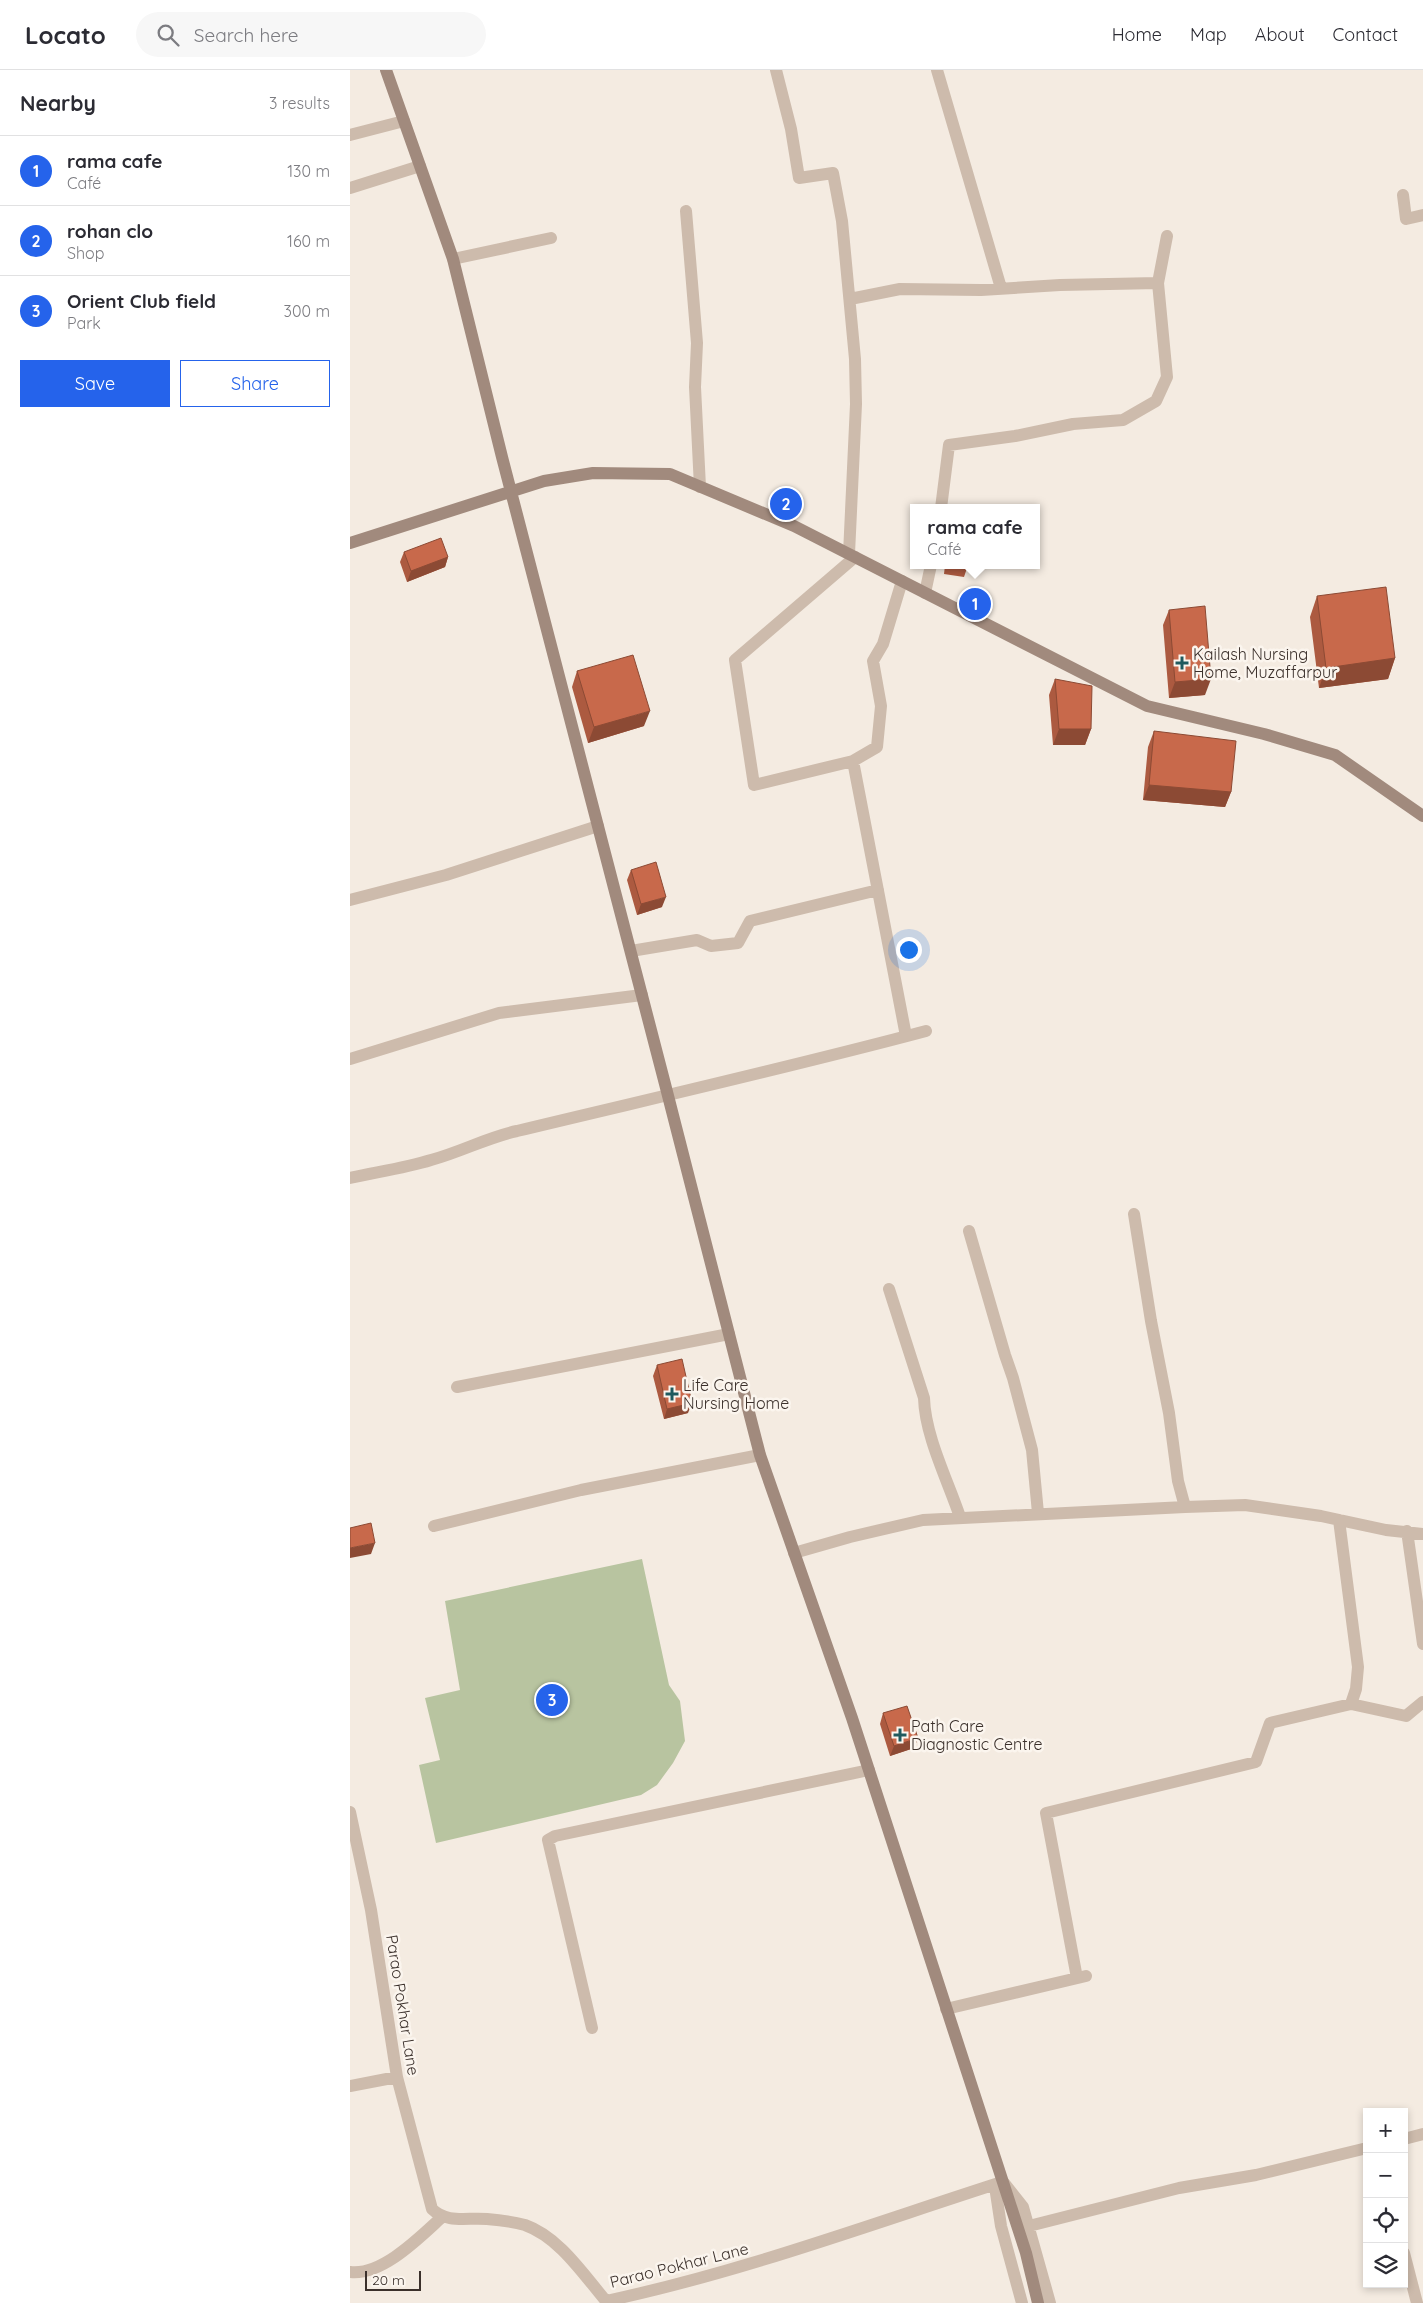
<!DOCTYPE html>
<meta charset="utf-8">
<style>
body{margin:0;font-family:Quicksand,sans-serif;background:#f7f7f7;color:#2b2b33}
.controls{position:absolute;right:15px;bottom:15px;display:grid;overflow:hidden;border-radius:0px;box-shadow:0 2px 8px #0003}
.controls button{width:45px;height:45px;display:grid;place-items:center;padding:0;border:0;border-bottom:1px solid #e1e1e2;background:#fff;color:#2b2b33;font:25px sans-serif}
.scale{position:absolute;left:15px;bottom:12px;width:56px;box-sizing:border-box;padding-left:5px;border:2px solid #3b302b;border-top:0;font-size:14px;line-height:18px;white-space:nowrap;color:#3b302b;-webkit-text-stroke:4px #fbf5ee;paint-order:stroke}
.you{position:absolute;left:558px;top:879px;width:18px;height:18px;margin:-12px;border:4px solid #fff;border-radius:50%;background:#1a73e8;box-shadow:0 0 0 8px #1a73e833}
.badge{display:grid;place-items:center;width:32px;height:32px;border-radius:50%;background:#2563eb;color:#fff;font-size:16px;font-weight:700}
.pin{position:absolute;translate:-50% -50%;border:2px solid #fff;box-shadow:0 1px 5px #0006}
.popup{position:absolute;left:560px;top:434px;width:130px;height:65px;box-sizing:border-box;display:grid;place-content:center;border-radius:0px;background:#fff;filter:drop-shadow(0 1px 4px #0005);font-size:16px;white-space:nowrap;color:#7c7c81}
.popup b{font-size:19px;color:#2b2b33}
.popup::after{content:'';position:absolute;left:50%;top:100%;margin-left:-10px;border:10px solid transparent;border-top-color:#fff}
.list{margin:0;padding:0;list-style:none}
h2{display:flex;justify-content:space-between;align-items:center;height:65px;margin:0;padding:0 20px;font-size:21px}
h2 small{font-size:16px;font-weight:400;color:#7c7c81}
.list li{display:grid;grid-template-columns:32px 1fr auto;gap:15px;align-items:center;box-sizing:border-box;height:70px;padding:0 20px;border-top:1px solid #e1e1e2}
.list b{display:block;font-size:19px;white-space:nowrap}
.list p{margin:0;font-size:16px;white-space:nowrap;color:#7c7c81}
.list em{font-size:16px;font-style:normal;color:#7c7c81}
.actions{display:flex;gap:10px;padding:15px 20px}
.actions a{flex:1;padding:11px 0;border:1px solid #2563eb;border-radius:0px;text-align:center;font-size:18px;color:#2563eb}
.actions .main{background:#2563eb;color:#fff}
.icon{flex:none;width:28px;height:28px;fill:none;stroke:currentColor;stroke-width:2;stroke-linecap:round;stroke-linejoin:round}
.map{position:relative;flex:none;width:1073px;height:2233px;overflow:hidden}
header{display:flex;align-items:center;gap:30px;box-sizing:border-box;height:70px;padding:0 25px;background:#fff;border-bottom:1px solid #e1e1e2}
header strong{font-size:24px}
nav{display:flex;gap:28px;margin-inline-start:auto;font-size:18px}
.search{width:350px;height:45px;background:#f7f7f7;display:flex;align-items:center;gap:12px;box-sizing:border-box;padding:0 18px;border-radius:28px;color:#7c7c81;font-size:19px}
main{display:flex}
aside{flex:1;background:#fff}
.map>svg:first-child{display:block}
</style>
<header>
<strong>Locato</strong>
<div class="search"><svg class="icon" aria-label="search" viewBox="0 0 24 24"><circle cx="10" cy="10" r="6"/><path d="M15 15l6 6"/></svg>Search here</div>
<nav><a>Home</a><a>Map</a><a>About</a><a>Contact</a></nav>
</header>
<main>
<aside>
<h2>Nearby<small>3 results</small></h2>
<ul class="list">
<li><span class="badge">1</span><div><b>rama cafe</b><p>Café</p></div><em>130 m</em></li>
<li><span class="badge">2</span><div><b>rohan clo</b><p>Shop</p></div><em>160 m</em></li>
<li><span class="badge">3</span><div><b>Orient Club field</b><p>Park</p></div><em>300 m</em></li>
</ul>
<div class="actions"><a class="main">Save</a><a>Share</a></div>
</aside>
<div class="map">
<svg width="1073" height="2233" viewBox="0 0 1073 2233">
<rect width="100%" height="100%" fill="#f4ebe1"/>
<!-- green -->
<path fill="#b8c4a0" d="M 292,1489 L 319,1615 L 330,1631 L 335,1671 L 323,1693 L 307,1715 L 291,1725 L 86,1773 L 69,1695 L 90,1690 L 75,1628 L 110,1620 L 95,1531 Z"/>
<g fill="none" stroke-linecap="round" stroke-linejoin="round">
<!-- minor -->
<path stroke="#cdbbac" stroke-width="12" d="M 426,0 L 441,59 L 449,108 L 483,103 L 492,151 L 505,289 L 506,334 L 499,484
M 587,0 L 651,218
M 0,65 L 54,51
M 0,118 L 70,96
M 1053,125 L 1056,149 L 1073,145
M 336,141 L 347,273 L 345,317 L 350,417
M 103,189 L 201,168
M 500,229 L 550,219 L 631,220 L 710,215 L 808,213
M 591,438 L 599,375 L 665,366 L 723,354 L 773,350 L 806,331 L 817,307 L 808,213 L 817,166
M 552,511 L 533,574 L 523,591 L 531,636 L 527,677 L 503,691 L 556,966
M 575,523 L 581,495
M 503,691 L 404,715 L 385,590 L 505,487
M 0,830 L 96,805 L 248,756
M 281,881 L 347,870 L 361,876 L 388,873 L 400,851 L 528,820
M 0,989 L 149,943 L 292,925
M 0,1108 C 27,1102 55,1098 81,1090 C 111,1082 138,1067 167,1061 C 304,1028 441,997 576,961
M 784,1144 L 801,1251 L 819,1343 L 828,1411 L 835,1437
M 619,1161 L 655,1285 L 663,1308 L 682,1380 L 688,1443
M 539,1219 L 574,1328 C 575,1366 598,1411 610,1447
M 107,1317 L 379,1264
M 84,1456 L 231,1420 L 410,1385
M 1057,1461 L 1073,1574
M 444,1483 L 500,1467 L 573,1450 L 835,1437 L 895,1435 L 971,1446 L 1036,1460 L 1073,1464
M 1001,1634 L 1056,1646 L 1073,1632
M 0,1742 L 21,1840 L 47,2007 L 82,2139 C 97,2154 118,2147 137,2149 C 149,2150 164,2152 175,2155 C 209,2167 233,2204 256,2231 C 392,2202 521,2154 652,2112
M 727,1908 L 696,1743 L 906,1692 L 920,1653 L 1001,1634 L 1006,1619 L 1008,1597 L 989,1450
M 596,1939 L 736,1906
M 242,1958 L 198,1770 L 205,1766 L 519,1700
M 0,2016 L 47,2007
M 1054,2069 L 1073,2064
M 652,2112 L 646,2123 L 651,2156 L 672,2233
M 654,2113 L 673,2137 L 700,2233
M 679,2156 L 829,2118 L 906,2105 L 1017,2078
M 1054,2183 L 1067,2233
M 0,2202 C 32,2206 70,2167 92,2147"/>
<!-- secondary -->
<path stroke="#a18a7d" stroke-width="12" d="M 36,0 L 103,189 L 152,387 L 315,1014 L 410,1385 L 502,1648 L 676,2183 L 688,2233
M 0,473 L 194,411 L 243,403 L 320,404 L 444,456 L 797,636 L 914,664 L 985,685 L 1073,746"/>
</g>
<!-- wall -->
<path fill="#ac5a40" d="M 54,482 L 98,487 L 95,497 L 57,512 L 50,492 Z
M 595,495 L 618,495 L 614,507 L 594,504 Z
M 967,526 L 1045,588 L 1038,609 L 969,618 L 960,547 Z
M 819,540 L 855,625 L 819,628 L 813,555 Z
M 227,601 L 294,656 L 238,673 L 222,617 Z
M 705,609 L 741,659 L 735,675 L 703,675 L 699,625 Z
M 804,661 L 881,722 L 875,737 L 793,730 L 798,677 Z
M 281,800 L 312,837 L 287,845 L 277,810 Z
M 307,1295 L 338,1343 L 314,1349 L 303,1306 Z
M 533,1643 L 564,1678 L 540,1686 L 530,1654 Z"/>
<!-- shaded-wall -->
<path fill="#8c4a34" d="M 98,487 L 95,497 L 57,512 L 61,501 Z
M 1045,588 L 1038,609 L 969,618 L 976,598 Z
M 861,609 L 855,625 L 819,628 L 825,612 Z
M 300,641 L 294,656 L 238,673 L 244,657 Z
M 709,659 L 741,659 L 735,675 L 703,675 Z
M 799,715 L 881,722 L 875,737 L 793,730 Z
M 316,827 L 312,837 L 287,845 L 291,834 Z
M 342,1333 L 338,1343 L 314,1349 L 317,1339 Z
M 25,1473 L 21,1484 L 0,1488 L 0,1478 Z
M 568,1668 L 564,1678 L 540,1686 L 544,1676 Z"/>
<!-- building -->
<path fill="#c8694b" stroke="#8c4a34" d="M 91,468 L 98,487 L 61,501 L 54,482 Z
M 608,495 L 618,495 L 618,497 Z
M 1036,517 L 1045,588 L 976,598 L 967,526 Z
M 855,536 L 861,609 L 825,612 L 819,540 Z
M 283,585 L 300,641 L 244,657 L 227,601 Z
M 705,609 L 742,616 L 741,659 L 709,659 Z
M 804,661 L 886,671 L 881,722 L 799,715 Z
M 306,792 L 316,827 L 291,834 L 281,800 Z
M 332,1289 L 342,1333 L 317,1339 L 307,1295 Z
M 21,1453 L 25,1473 L 0,1478 L 0,1458 Z
M 557,1636 L 568,1668 L 544,1676 L 533,1643 Z"/>
<!-- markers -->
<g fill="#1f5a5e" stroke="#fbf5ee" stroke-width="2">
<path d="M829.5 585.5h5v5h5v5h-5v5h-5v-5h-5v-5h5z"/>
<path d="M319.5 1316.5h5v5h5v5h-5v5h-5v-5h-5v-5h5z"/>
<path d="M547.5 1657.5h5v5h5v5h-5v5h-5v-5h-5v-5h5z"/>
</g>
<g text-anchor="middle" dominant-baseline="central" stroke-width="5" stroke-linejoin="round" paint-order="stroke">
<!-- poi labels -->
<g font-size="16" fill="#3b302b" stroke="#fbf5ee" text-anchor="start">
<text x="843" y="584">Kailash Nursing<tspan x="843" dy="18">Home, Muzaffarpur</tspan></text>
<text x="333" y="1315">Life Care<tspan x="333" dy="18">Nursing Home</tspan></text>
<text x="561" y="1656">Path Care<tspan x="561" dy="18">Diagnostic Centre</tspan></text>
</g>
<!-- street labels -->
<g font-size="16" fill="#3b302b" stroke="#fbf5ee">
<text transform="translate(53 1935) rotate(81)">Parao Pokhar Lane</text>
<text transform="translate(329 2195) rotate(-14)">Parao Pokhar Lane</text>
</g>
</g>
</svg>
<div class="controls">
<button>+</button>
<button>−</button>
<button><svg class="icon" aria-label="locate" viewBox="0 0 24 24"><circle cx="12" cy="12" r="6"/><path d="M12 2v4M12 18v4M2 12h4M18 12h4"/></svg></button>
<button><svg class="icon" aria-label="layers" viewBox="0 0 24 24"><path d="M12 4l9 5-9 5-9-5zM3 14l9 5 9-5"/></svg></button>
</div>
<div class="scale">20 m</div>
<div class="you"></div>
<div class="pin badge" style="left:625px;top:534px">1</div>
<div class="popup"><b>rama cafe</b>Café</div>
<div class="pin badge" style="left:436px;top:434px">2</div>
<div class="pin badge" style="left:202px;top:1630px">3</div>
</div>
</main>
